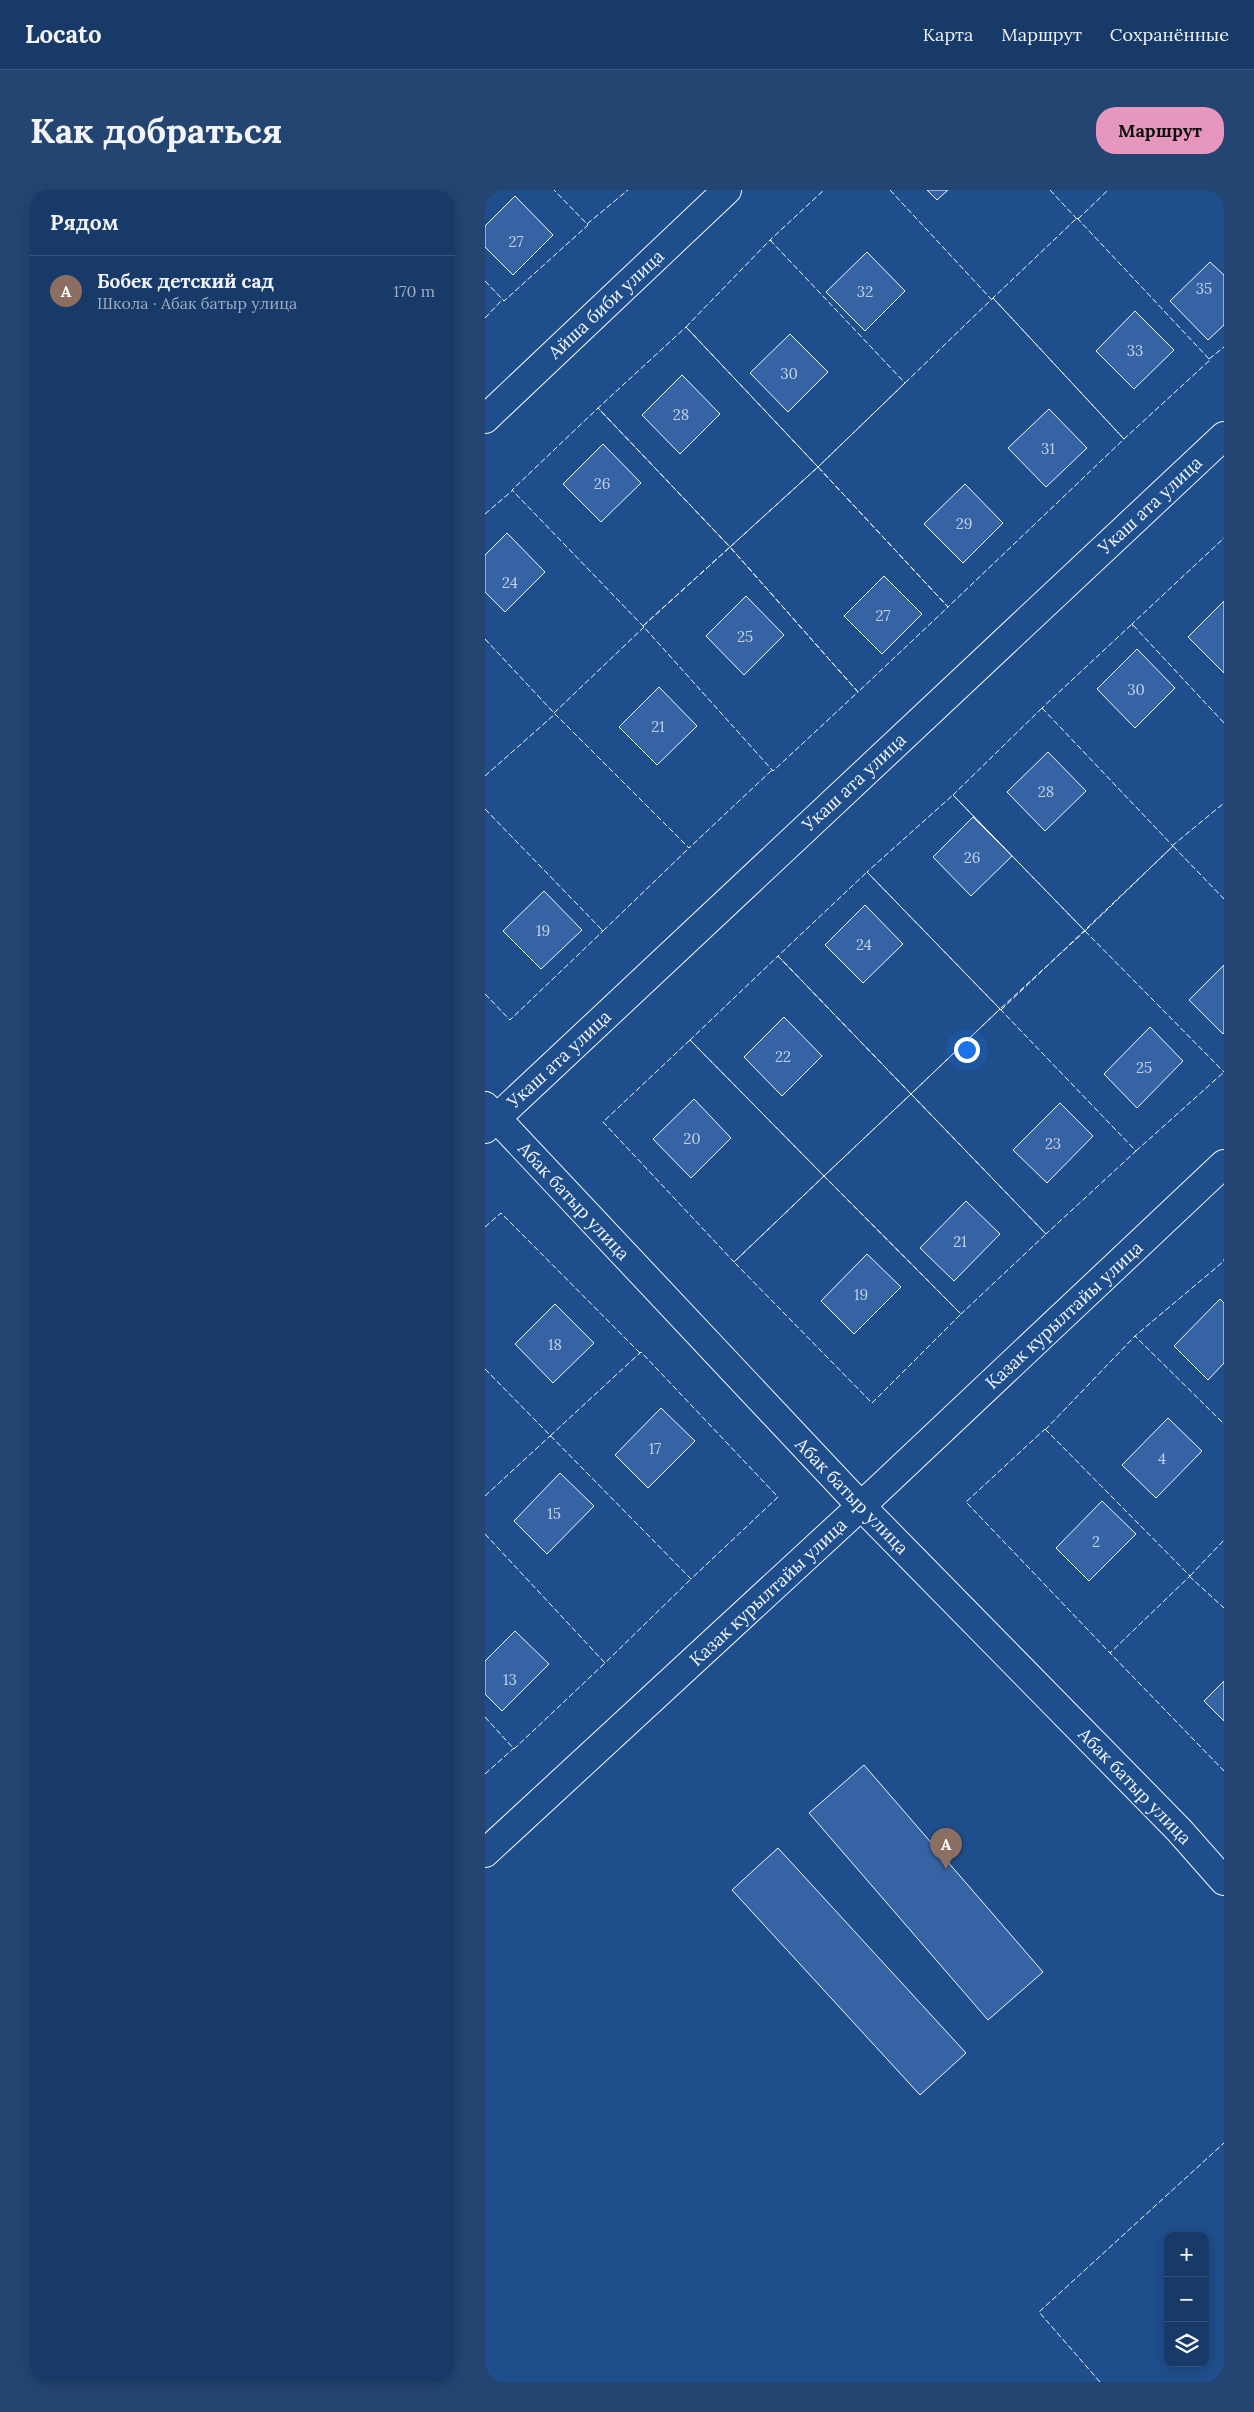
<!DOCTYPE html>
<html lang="ru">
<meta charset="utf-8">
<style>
body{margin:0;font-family:Lora,serif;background:#244571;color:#f1f3f6}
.controls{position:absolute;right:15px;bottom:15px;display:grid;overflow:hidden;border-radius:10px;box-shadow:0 2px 12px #0003}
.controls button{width:45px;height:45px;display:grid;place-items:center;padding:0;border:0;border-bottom:1px solid #36547d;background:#173a69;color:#f1f3f6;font:25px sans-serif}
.you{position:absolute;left:481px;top:859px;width:18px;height:18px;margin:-12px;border:4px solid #fff;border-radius:50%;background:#1a73e8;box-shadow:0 0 0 8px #1a73e833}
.badge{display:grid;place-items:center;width:32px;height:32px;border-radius:50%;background:#e797bd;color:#fff;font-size:16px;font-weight:700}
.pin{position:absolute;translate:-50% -41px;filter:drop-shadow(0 1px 2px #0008)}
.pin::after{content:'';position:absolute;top:26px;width:18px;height:15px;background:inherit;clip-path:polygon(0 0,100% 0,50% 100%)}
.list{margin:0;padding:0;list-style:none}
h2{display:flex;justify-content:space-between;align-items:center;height:65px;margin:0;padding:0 20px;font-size:21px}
h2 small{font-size:16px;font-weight:400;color:#9eadc0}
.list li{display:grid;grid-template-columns:32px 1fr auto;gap:15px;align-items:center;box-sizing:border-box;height:70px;padding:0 20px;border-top:1px solid #36547d}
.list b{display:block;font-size:19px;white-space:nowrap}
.list p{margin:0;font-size:16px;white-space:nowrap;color:#9eadc0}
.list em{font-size:16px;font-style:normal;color:#9eadc0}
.icon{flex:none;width:28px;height:28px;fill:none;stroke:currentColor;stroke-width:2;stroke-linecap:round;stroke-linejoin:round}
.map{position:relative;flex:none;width:739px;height:2192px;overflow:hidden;border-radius:20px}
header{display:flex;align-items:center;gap:30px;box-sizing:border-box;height:70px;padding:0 25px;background:#173a69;border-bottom:1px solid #36547d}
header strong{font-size:24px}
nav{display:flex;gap:28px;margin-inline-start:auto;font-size:18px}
.intro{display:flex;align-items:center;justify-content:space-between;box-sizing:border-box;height:120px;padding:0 30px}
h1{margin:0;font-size:35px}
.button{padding:12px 22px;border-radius:20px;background:#e797bd;color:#111;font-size:18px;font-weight:700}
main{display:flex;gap:30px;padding:0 30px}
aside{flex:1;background:#173a69;border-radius:20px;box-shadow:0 2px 12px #0003}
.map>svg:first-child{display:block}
</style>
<header>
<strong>Locato</strong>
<nav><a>Карта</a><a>Маршрут</a><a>Сохранённые</a></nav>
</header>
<div class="intro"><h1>Как добраться</h1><a class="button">Маршрут</a></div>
<main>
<aside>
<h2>Рядом<small></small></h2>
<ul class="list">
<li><span class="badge" style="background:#8d6e63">A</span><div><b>Бобек детский сад</b><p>Школа · Абак батыр улица</p></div><em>170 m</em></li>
</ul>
</aside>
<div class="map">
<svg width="739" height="2192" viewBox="0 0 739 2192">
<rect width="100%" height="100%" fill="#1f4e8c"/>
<!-- building -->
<path fill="#3563a3" stroke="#f2f6ff" d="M 442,0 L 463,0 L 452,10 Z
M 30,6 L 68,45 L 28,85 L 0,57 L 0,36 Z
M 382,62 L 420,101 L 380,141 L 341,102 Z
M 725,72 L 739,85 L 739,135 L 723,150 L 685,111 Z
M 650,121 L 689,160 L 649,199 L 611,161 Z
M 305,144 L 343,182 L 303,222 L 265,183 Z
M 197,185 L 235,224 L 195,264 L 157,225 Z
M 564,219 L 602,258 L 561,297 L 523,258 Z
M 118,254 L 156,293 L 116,332 L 78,294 Z
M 480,294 L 518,333 L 478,373 L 439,334 Z
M 22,343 L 60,382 L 20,422 L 0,402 L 0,365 Z
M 399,386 L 437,424 L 397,464 L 359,426 Z
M 261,406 L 299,445 L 259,485 L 221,446 Z
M 739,411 L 739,483 L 703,447 Z
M 652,459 L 690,498 L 650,538 L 612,499 Z
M 174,497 L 212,536 L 172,575 L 134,537 Z
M 563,562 L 601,601 L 560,641 L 522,602 Z
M 488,627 L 527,666 L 486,706 L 448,667 Z
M 59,701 L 97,740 L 56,779 L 18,741 Z
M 380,715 L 418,754 L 378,793 L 340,755 Z
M 739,775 L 739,843 L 738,844 L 704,810 Z
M 299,827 L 337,866 L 297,906 L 259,867 Z
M 665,837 L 698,871 L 652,918 L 619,884 Z
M 209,909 L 246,948 L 206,988 L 168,949 Z
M 575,913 L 608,946 L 562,993 L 528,960 Z
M 481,1011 L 515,1044 L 469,1091 L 435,1058 Z
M 382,1064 L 416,1097 L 369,1144 L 336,1111 Z
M 735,1109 L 739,1113 L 739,1173 L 723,1190 L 689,1156 Z
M 70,1114 L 109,1153 L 68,1193 L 30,1154 Z
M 176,1218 L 210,1251 L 163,1298 L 130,1265 Z
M 683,1228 L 717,1261 L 671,1308 L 637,1275 Z
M 75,1283 L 109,1316 L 62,1364 L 29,1331 Z
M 617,1311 L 651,1344 L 604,1391 L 571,1358 Z
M 30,1441 L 64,1474 L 17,1521 L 0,1504 L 0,1471 Z
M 739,1491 L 739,1531 L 719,1511 Z
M 379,1575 L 558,1782 L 503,1830 L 324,1623 Z
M 293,1658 L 481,1863 L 435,1905 L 247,1700 Z"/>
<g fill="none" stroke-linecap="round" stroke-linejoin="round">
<!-- street casing -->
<g stroke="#f2f6ff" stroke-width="30">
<path id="street" d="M 0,229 L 242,0
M 0,916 L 376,1316 L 694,1640 L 739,1691
M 0,939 L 739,246
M 0,1663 L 376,1316 L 739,974"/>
</g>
<!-- street -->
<use href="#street" stroke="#1f4e8c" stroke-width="28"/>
<!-- fence -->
<path stroke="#f2f6ff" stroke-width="1" stroke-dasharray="6 2.5" stroke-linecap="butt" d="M 405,0 L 506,109
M 565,0 L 592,29
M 733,0 L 739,6
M 592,28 L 725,170 L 639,249 L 508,108 Z
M 593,29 L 623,0
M 102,34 L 143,0
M 285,50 L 420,193 L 333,277 L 201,137 Z
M 287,51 L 285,50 L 339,0
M 0,91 L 19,111 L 103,35 L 69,0
M 508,108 L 639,249 L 463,417 L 333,277 Z
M 0,128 L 18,109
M 201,137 L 333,277 L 245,357 L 113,218 Z
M 724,169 L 739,157
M 333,277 L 463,417 L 373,502 L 245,357 Z
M 0,324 L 28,300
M 158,436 L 245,357 L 373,502 L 288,581 L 158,436 L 27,300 L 113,218 L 245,357 L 158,436
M 648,436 L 647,434 L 739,348
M 0,449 L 69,523 L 204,658 L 287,580
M 557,518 L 688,656 L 600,741 L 468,605 Z
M 559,520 L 557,518 L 647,434 L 739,533
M 69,523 L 159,437
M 0,586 L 70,524
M 468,605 L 600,741 L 515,819 L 382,682 Z
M 0,619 L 118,741 L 204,658 L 203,657
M 687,656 L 739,613
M 382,682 L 515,819 L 426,904 L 293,766 Z
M 600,741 L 739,882
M 293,766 L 426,904 L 339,986 L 205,850 Z
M 0,804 L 25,830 L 118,741 L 116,740
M 515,819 L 651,961 L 561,1044 L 426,904 Z
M 516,820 L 688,656 L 739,709
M 205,850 L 339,986 L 249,1072 L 118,932 Z
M 426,904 L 561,1044 L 476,1124 L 339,986 Z
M 651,961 L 739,882
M 339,986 L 476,1124 L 387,1213 L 249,1072 Z
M 0,1037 L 16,1023 L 155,1163
M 652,1148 L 650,1146 L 739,1071 L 739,1069
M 0,1179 L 206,1389 L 293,1307 L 156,1162 L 65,1246
M 560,1239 L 705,1386 L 625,1463 L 481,1312 Z
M 560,1240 L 650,1146 L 739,1234
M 0,1306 L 65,1246 L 66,1247
M 0,1344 L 120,1473 L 206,1389 L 205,1388
M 704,1386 L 739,1418
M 705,1386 L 739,1350
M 627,1461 L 625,1463 L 739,1581
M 0,1527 L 29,1559 L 120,1473 L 119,1472
M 0,1584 L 29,1558
M 615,2192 L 554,2122 L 739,1953"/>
</g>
<g text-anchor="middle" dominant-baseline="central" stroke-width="4" stroke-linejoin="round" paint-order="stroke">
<!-- number labels -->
<g font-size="15" fill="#c3d1e8">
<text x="31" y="51">27</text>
<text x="719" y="98">35</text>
<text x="380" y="101">32</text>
<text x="650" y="160">33</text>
<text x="304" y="183">30</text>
<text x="196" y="224">28</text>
<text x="563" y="258">31</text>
<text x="117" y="293">26</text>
<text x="479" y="333">29</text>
<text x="25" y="392">24</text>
<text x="398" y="425">27</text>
<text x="260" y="446">25</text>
<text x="651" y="499">30</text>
<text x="173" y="536">21</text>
<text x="561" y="601">28</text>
<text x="487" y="667">26</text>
<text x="58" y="740">19</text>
<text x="379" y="754">24</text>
<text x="298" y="866">22</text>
<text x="659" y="877">25</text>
<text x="207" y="948">20</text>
<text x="568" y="953">23</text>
<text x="475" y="1051">21</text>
<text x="376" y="1104">19</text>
<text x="70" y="1154">18</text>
<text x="170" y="1258">17</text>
<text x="677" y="1268">4</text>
<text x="69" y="1323">15</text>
<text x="611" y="1351">2</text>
<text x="25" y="1489">13</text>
</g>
<!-- street labels -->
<g font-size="18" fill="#f2f6ff" stroke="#1f4e8c">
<text transform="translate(121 114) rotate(-43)">Айша биби улица</text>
<text transform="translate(665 315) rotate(-43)">Укаш ата улица</text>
<text transform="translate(369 592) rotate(-43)">Укаш ата улица</text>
<text transform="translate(74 869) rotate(-43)">Укаш ата улица</text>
<text transform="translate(89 1011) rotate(47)">Абак батыр улица</text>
<text transform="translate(579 1125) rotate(-43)">Казак курылтайы улица</text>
<text transform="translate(367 1306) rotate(46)">Абак батыр улица</text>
<text transform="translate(283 1402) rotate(-43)">Казак курылтайы улица</text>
<text transform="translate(650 1596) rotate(46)">Абак батыр улица</text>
</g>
</g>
</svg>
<div class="controls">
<button>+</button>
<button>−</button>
<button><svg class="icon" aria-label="layers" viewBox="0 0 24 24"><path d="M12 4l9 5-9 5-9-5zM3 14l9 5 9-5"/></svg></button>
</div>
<div class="you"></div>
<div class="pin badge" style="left:461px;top:1679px;background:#8d6e63">A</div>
</div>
</main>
